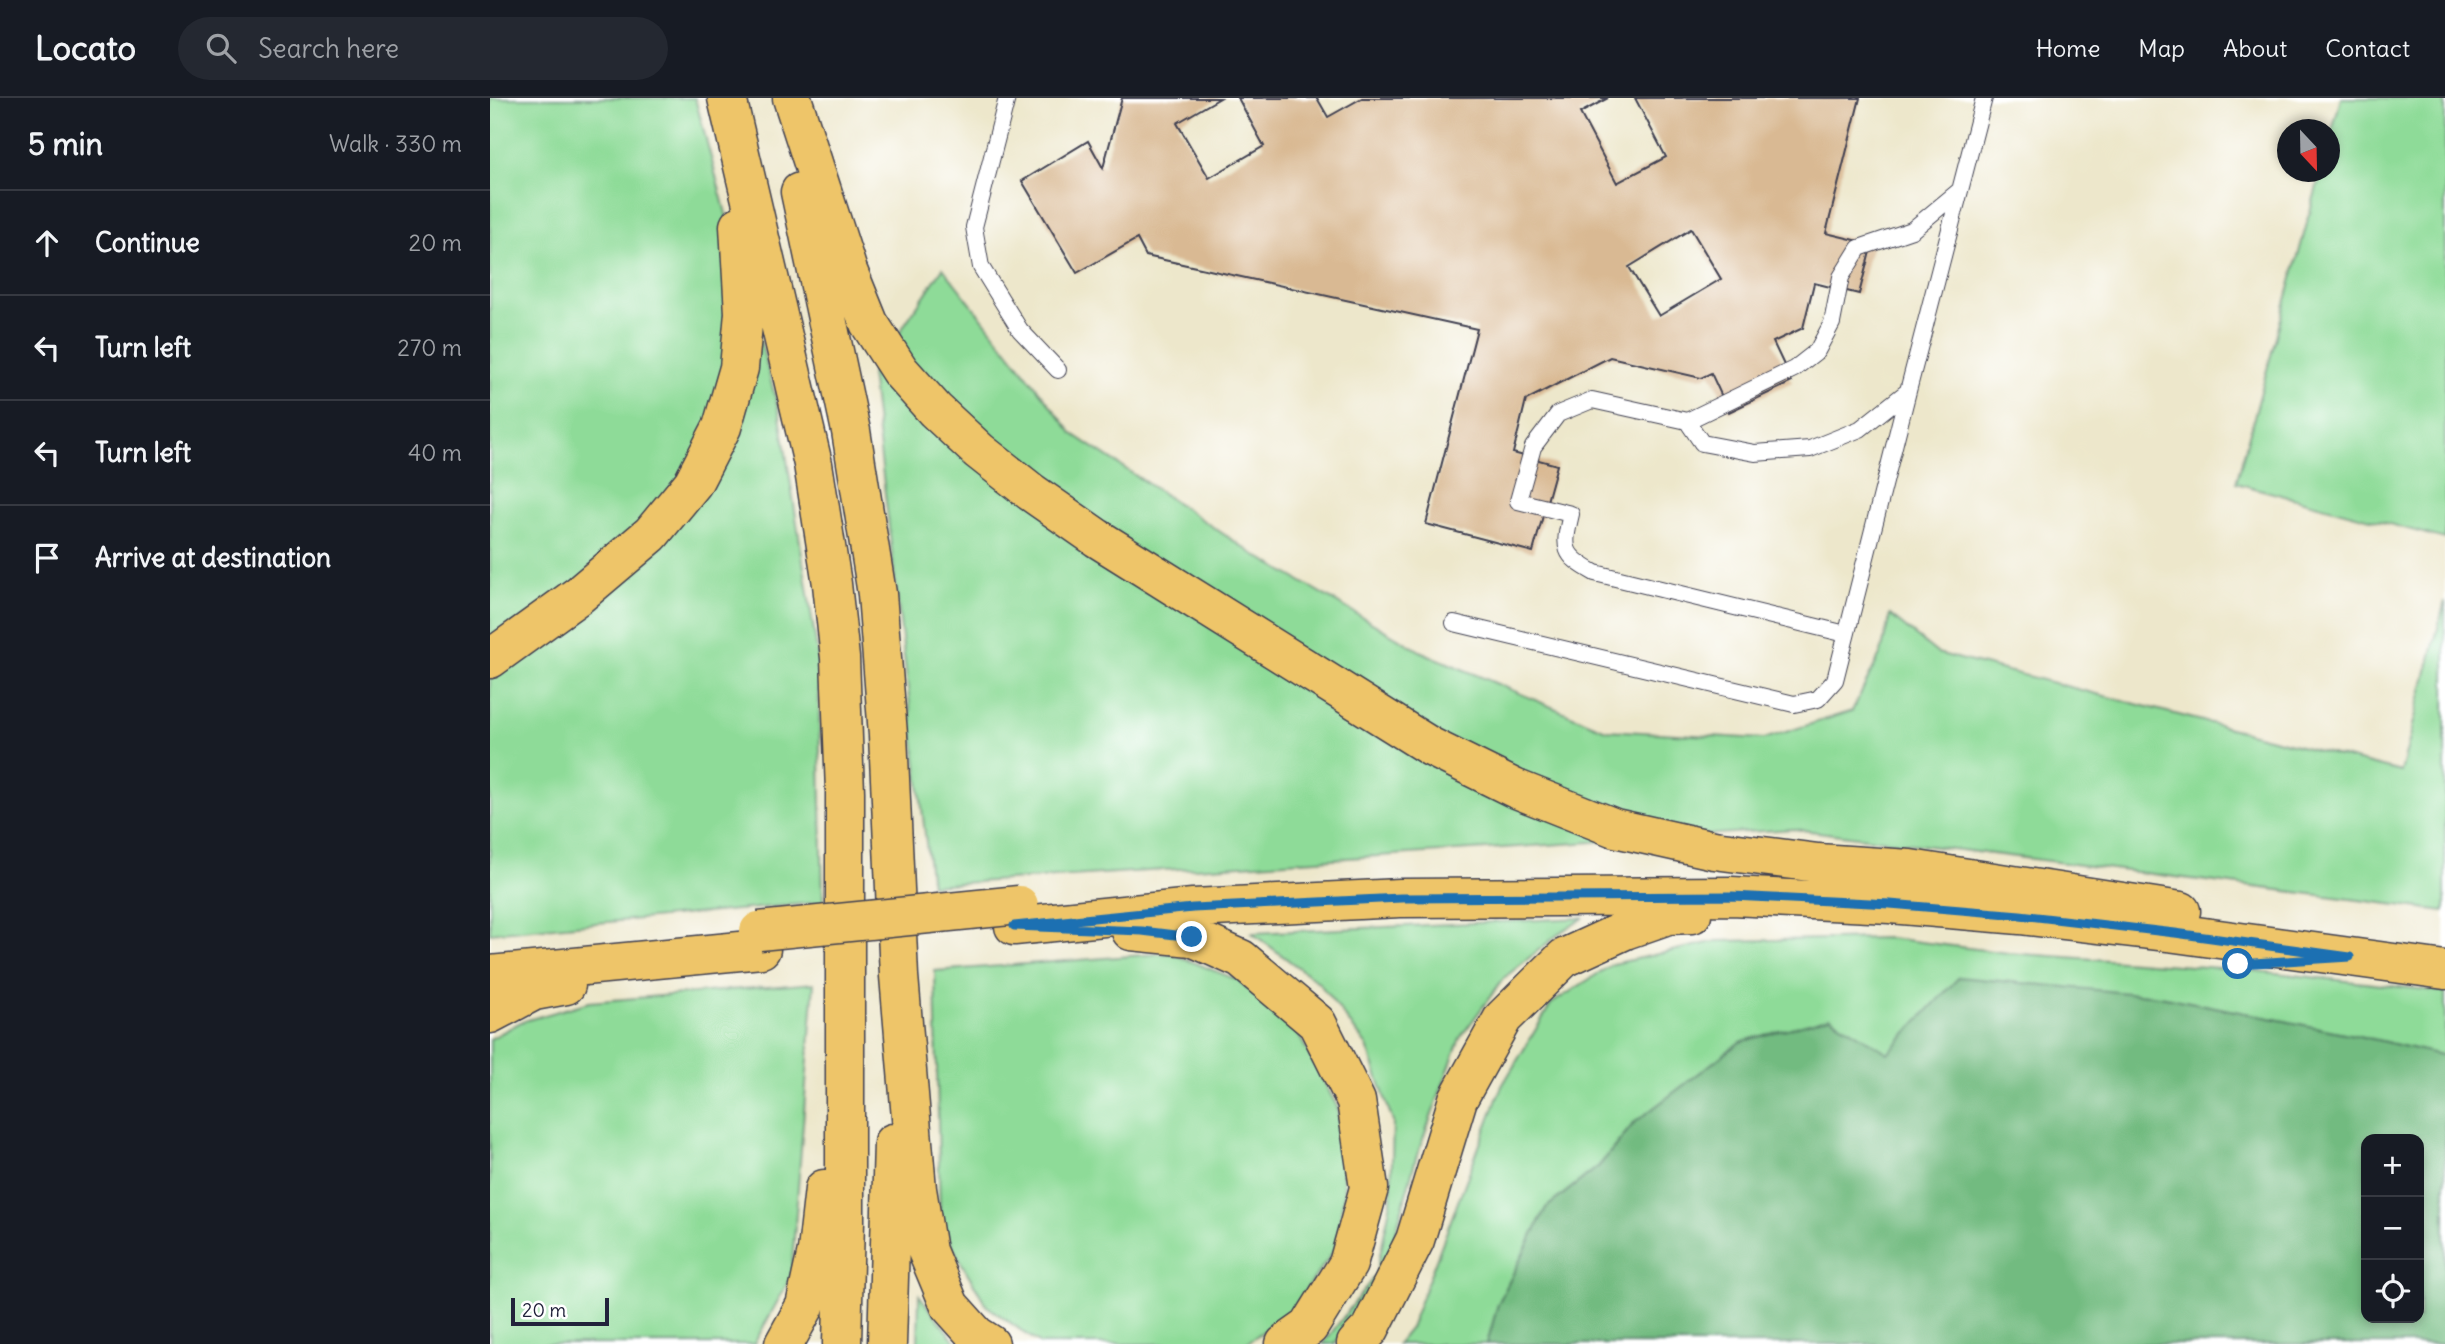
<!DOCTYPE html>
<meta charset="utf-8">
<style>
body{margin:0;font-family:Delius,sans-serif;background:#242831;color:#f1f3f6}
.controls{position:absolute;right:21px;bottom:21px;display:grid;overflow:hidden;border-radius:14px;box-shadow:0 4px 10px #0003}
.controls button{width:63px;height:63px;display:grid;place-items:center;padding:0;border:0;border-bottom:2px solid #363941;background:#171b24;color:#f1f3f6;font:35px sans-serif}
.compass{position:absolute;left:1787px;top:21px;width:63px;height:63px;border-radius:50%;background:#171b24;box-shadow:0 4px 10px #0003;rotate:158deg}
.scale{position:absolute;left:21px;bottom:18px;width:98px;box-sizing:border-box;padding-left:7px;border:4px solid #22223b;border-top:0;font-size:19px;line-height:24px;white-space:nowrap;color:#22223b;-webkit-text-stroke:5px #fff;paint-order:stroke}
.stop{position:absolute;width:21px;height:21px;margin:-16px;border:5px solid #1f6fb2;border-radius:50%;background:#fff}
.stop.end{background:#1f6fb2;border-color:#fff;box-shadow:0 2px 7px #0008}
.list{margin:0;padding:0;list-style:none}
h2{display:flex;justify-content:space-between;align-items:center;height:91px;margin:0;padding:0 28px;font-size:30px}
h2 small{font-size:23px;font-weight:400;color:#9ea1a6}
.list li{display:grid;grid-template-columns:46px 1fr auto;gap:21px;align-items:center;box-sizing:border-box;height:105px;padding:0 28px;border-top:2px solid #363941}
.list b{display:block;font-size:26px;white-space:nowrap}
.list em{font-size:23px;font-style:normal;color:#9ea1a6}
.icon{flex:none;width:38px;height:38px;fill:none;stroke:currentColor;stroke-width:2;stroke-linecap:round;stroke-linejoin:round}
.map{position:relative;flex:none;width:1955px;height:1246px;overflow:hidden}
header{display:flex;align-items:center;gap:42px;box-sizing:border-box;height:98px;padding:0 35px;background:#171b24;border-bottom:2px solid #363941}
header strong{font-size:33px}
nav{display:flex;gap:38px;margin-inline-start:auto;font-size:24px}
.search{width:490px;height:63px;background:#242831;display:flex;align-items:center;gap:18px;box-sizing:border-box;padding:0 24px;border-radius:38px;color:#9ea1a6;font-size:26px}
main{display:flex}
aside{flex:1;background:#171b24}
.map>svg:first-child{display:block}
</style>
<header>
<strong>Locato</strong>
<div class="search"><svg class="icon" aria-label="search" viewBox="0 0 24 24"><circle cx="10" cy="10" r="6"/><path d="M15 15l6 6"/></svg>Search here</div>
<nav><a>Home</a><a>Map</a><a>About</a><a>Contact</a></nav>
</header>
<main>
<aside>
<h2>5 min<small>Walk · 330 m</small></h2>
<ul class="list">
<li><svg class="icon" aria-label="ahead" viewBox="0 0 24 24"><path d="M12 20V5M6 11l6-6 6 6"/></svg><div><b>Continue</b></div><em>20 m</em></li>
<li><svg class="icon" aria-label="left" viewBox="0 0 24 24"><path d="M17 20v-9H6M10 6l-5 5 5 5"/></svg><div><b>Turn left</b></div><em>270 m</em></li>
<li><svg class="icon" aria-label="left" viewBox="0 0 24 24"><path d="M17 20v-9H6M10 6l-5 5 5 5"/></svg><div><b>Turn left</b></div><em>40 m</em></li>
<li><svg class="icon" aria-label="arrive" viewBox="0 0 24 24"><path d="M6 21V4h12l-3 4 3 4H6"/></svg><div><b>Arrive at destination</b></div></li>
</ul>
</aside>
<div class="map">
<svg width="1955" height="1246" viewBox="0 0 1955 1246">
<rect width="100%" height="100%" fill="#fff"/>
<filter id="ink" filterUnits="userSpaceOnUse"><feTurbulence type="fractalNoise" baseFrequency=".0143" numOctaves="2"/><feDisplacementMap in="SourceGraphic" scale="14" xChannelSelector="R" yChannelSelector="G"/><feConvolveMatrix kernelMatrix="1 2 1 2 8 2 1 2 1" color-interpolation-filters="sRGB"/></filter>
<filter id="wash" filterUnits="userSpaceOnUse"><feTurbulence type="fractalNoise" baseFrequency=".00686" numOctaves="4" result="noise"/><feDisplacementMap in="SourceGraphic" scale="28" xChannelSelector="R" yChannelSelector="G"/><feGaussianBlur stdDeviation="1.57" result="paint"/><feColorMatrix in="noise" values="0 0 0 0 0 0 0 0 0 0 0 0 0 0 0 0 0 1.4 0 .05"/><feComposite in="paint" operator="in"/></filter>
<g filter="url(#wash)">
<rect width="100%" height="100%" fill="#ede7cb"/>
<!-- green -->
<path fill="#8edb98" stroke="#587e6a" stroke-width="2" d="M 0,0 L 205,0 L 290,317 L 328,559 L 333,804 L 0,835 Z
M 1851,0 L 1955,0 L 1955,441 L 1746,385 L 1831,74 L 1840,74 L 1840,41 Z
M 453,170 L 583,336 L 762,455 L 932,554 L 1116,632 L 1274,641 L 1362,613 L 1391,555 L 1400,517 L 1447,555 L 1911,674 L 1955,503 L 1955,813 L 1304,731 L 441,787 L 381,276 Z
M 1094,820 L 1071,834 L 1014,880 L 970,940 L 926,1060 L 902,1148 L 882,1198 L 844,1246 L 833,1246 L 886,1176 L 901,1104 L 903,1024 L 877,948 L 829,885 L 762,835 Z
M 1399,840 L 1518,855 L 1758,872 L 1955,894 L 1955,958 L 1874,939 L 1670,898 L 1398,955 L 1340,919 L 1144,1025 L 1109,1068 L 1056,1110 L 1008,1206 L 997,1246 L 907,1246 L 920,1230 L 1012,988 L 1061,906 L 1123,866 L 1227,843 Z
M 680,855 L 748,882 L 807,934 L 848,1010 L 854,1094 L 846,1150 L 799,1215 L 755,1246 L 550,1246 L 497,1208 L 468,1159 L 450,1120 L 445,873 Z
M 324,885 L 301,1179 L 264,1246 L 0,1246 L 0,941 L 31,924 L 99,904 Z
M 429,1197 L 467,1246 L 428,1246 Z"/>
<!-- forest -->
<path fill="#72bb80" stroke="#4a6e5e" stroke-width="2" fill-rule="evenodd" d="M 1469,879 L 1670,898 L 1874,939 L 1955,958 L 1955,1246 L 997,1246 L 1008,1206 L 1056,1110 L 1109,1068 L 1144,1025 L 1250,944 L 1340,919 L 1398,955 ZM 1876,1041 L 1929,1041 L 1929,1220 L 1876,1220 Z"/>
<g id="blocks">
<!-- building -->
<path fill="#d9b993" fill-rule="evenodd" d="M 632,0 L 730,0 L 687,25 L 719,80 L 774,48 L 748,0 L 827,0 L 838,19 L 872,0 L 1118,0 L 1090,15 L 1127,85 L 1176,59 L 1145,0 L 1370,0 L 1336,135 L 1382,146 L 1369,196 L 1324,185 L 1313,230 L 1283,244 L 1302,284 L 1239,314 L 1221,275 L 1211,280 L 1120,259 L 1036,302 L 1023,355 L 1067,367 L 1043,454 L 936,426 L 987,231 L 656,158 L 647,141 L 587,175 L 532,83 L 598,43 L 613,70 ZM 1201,131 L 1231,181 L 1169,218 L 1139,169 Z"/>
</g>
</g>
<g filter="url(#ink)">
<use href="#blocks" fill-opacity="0" stroke="#404051" stroke-width="2"/>
<g fill="none" stroke-linecap="round" stroke-linejoin="round">
<!-- service casing -->
<g stroke="#404051" stroke-width="18">
<path id="service" d="M 517,0 L 484,129 L 491,169 L 530,232 L 568,272
M 1197,323 L 1212,345 L 1265,355 L 1320,351 L 1370,331 L 1418,293 L 1494,0
M 964,525 L 1304,606 L 1328,601 L 1345,582 L 1418,293
M 1356,536 L 1105,475 C 1072,457 1073,450 1081,416 L 1028,403 L 1043,349 L 1068,316 L 1102,302 L 1197,323 L 1304,271 L 1327,253 L 1342,225 L 1351,179 L 1369,150 L 1422,132 L 1469,93"/>
</g>
<!-- primary casing -->
<g stroke="#404051" stroke-width="41">
<path id="primary" d="M 237,0 L 323,366 L 342,486 L 350,560 L 355,694 L 355,1123 L 352,1246
M 302,0 L 358,173 L 379,225 L 410,273 L 445,312 L 489,353 L 541,394 L 607,440 L 941,649 L 1024,690 L 1125,730 L 1224,752 L 1328,765 L 1420,771 L 1691,813
M 310,94 L 361,333 L 387,496 L 398,637 L 409,878 L 427,1091 L 437,1153 L 460,1208 L 486,1237 L 500,1246
M 0,561 L 89,497 L 161,436 L 203,385 L 232,329 L 249,270 L 254,215 L 249,128
M 524,828 L 703,810 L 910,800 L 1242,798 L 1400,806 L 1530,817 L 1685,835 L 1955,872
M 641,833 L 702,839 L 751,861 L 827,925 L 866,1003 L 879,1090 L 858,1166 L 819,1229 L 795,1246
M 0,877 L 271,851
M 0,916 L 44,893 L 76,887
M 294,1246 L 315,1208 L 327,1153 L 334,1091
M 397,1246 L 403,1045
M 866,1246 L 880,1231 L 925,1142 L 968,1001 L 1013,920 L 1074,860 L 1135,832 L 1178,817 L 1202,816"/>
</g>
<!-- service -->
<use href="#service" stroke="#fff" stroke-width="16"/>
<!-- primary -->
<use href="#primary" stroke="#eec569" stroke-width="38"/>
<!-- primary-bridge casing -->
<g stroke="#404051" stroke-width="41" stroke-linecap="butt">
<path id="primary-bridge" d="M 269,833 L 529,807"/>
</g>
<!-- primary-bridge -->
<use href="#primary-bridge" stroke="#eec569" stroke-width="38"/>
</g>
</g>
<g fill="none" stroke-linecap="round" stroke-linejoin="round" filter="url(#ink)">
<!-- route -->
<path stroke="#1f6fb2" stroke-width="9" d="M 702,839 L 652,833 L 524,828 L 703,810 L 911,800 L 1242,798 L 1400,806 L 1530,817 L 1685,835 L 1860,859 L 1748,866"/>
</g>
</svg>
<div class="controls">
<button>+</button>
<button>−</button>
<button><svg class="icon" aria-label="locate" viewBox="0 0 24 24"><circle cx="12" cy="12" r="6"/><path d="M12 2v4M12 18v4M2 12h4M18 12h4"/></svg></button>
</div>
<svg class="compass" viewBox="-18 -18 36 36"><path d="M0-13l5 13h-10z" fill="#e53935"/><path d="M0 13l5-13h-10z" fill="#9ea1a6"/></svg>
<div class="scale">20 m</div>
<div class="stop" style="left:1748px;top:866px"></div>
<div class="stop end" style="left:702px;top:839px"></div>
</div>
</main>
